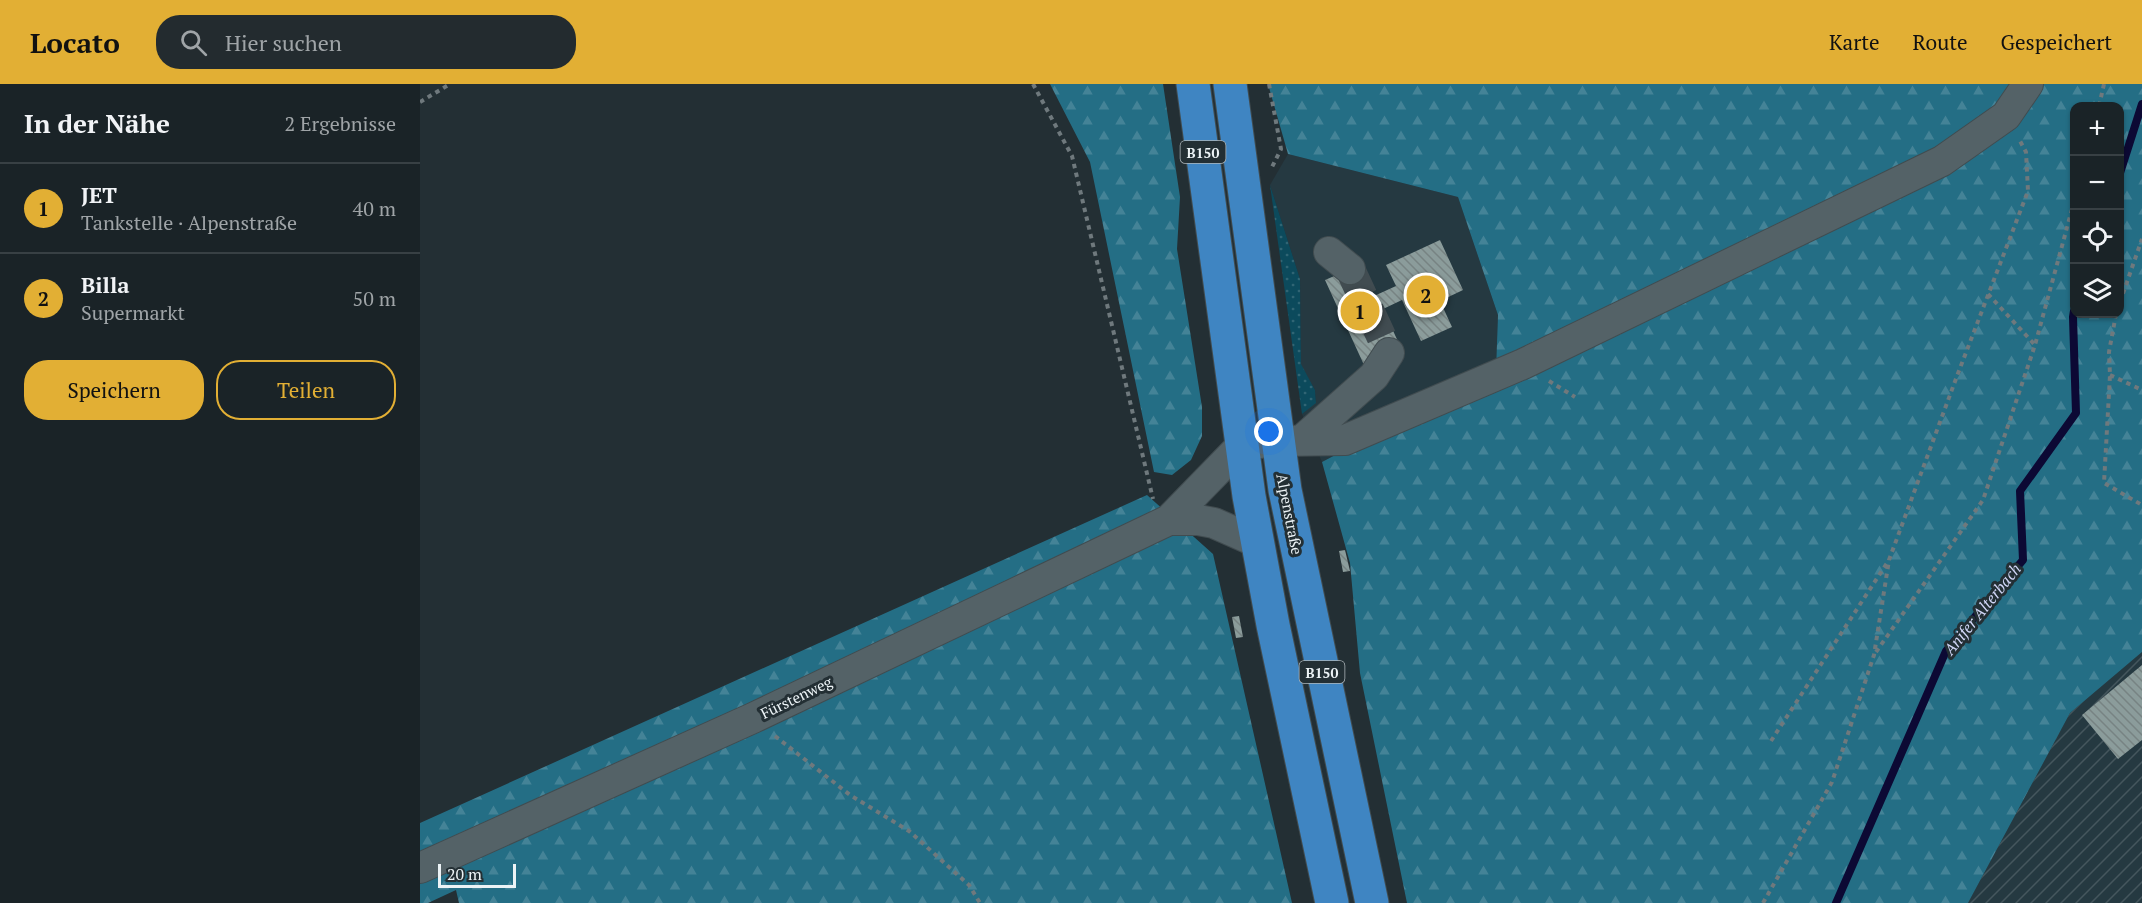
<!DOCTYPE html>
<html lang="de">
<meta charset="utf-8">
<style>
body{margin:0;font-family:"PT Serif",serif;background:#232b2f;color:#f1f3f6}
.controls{position:absolute;right:18px;top:18px;display:grid;overflow:hidden;border-radius:12px;box-shadow:0 2px 4px #0004}
.controls button{width:54px;height:54px;display:grid;place-items:center;padding:0;border:0;border-bottom:2px solid #384044;background:#1a2327;color:#f1f3f6;font:30px sans-serif}
.scale{position:absolute;left:18px;bottom:15px;width:78px;box-sizing:border-box;padding-left:6px;border:3px solid #ecf3f6;border-top:0;font-size:16px;line-height:21px;white-space:nowrap;color:#ecf3f6;-webkit-text-stroke:4px #232f34;paint-order:stroke}
.you{position:absolute;left:849px;top:348px;width:21px;height:21px;margin:-15px;border:4px solid #fff;border-radius:50%;background:#1a73e8;box-shadow:0 0 0 9px #1a73e833}
.badge{display:grid;place-items:center;width:39px;height:39px;border-radius:50%;background:#e2af34;color:#111;font-size:20px;font-weight:700}
.pin{position:absolute;translate:-50% -50%;border:3px solid #fff;box-shadow:0 2px 6px #0006}
.list{margin:0;padding:0;list-style:none}
h2{display:flex;justify-content:space-between;align-items:center;height:78px;margin:0;padding:0 24px;font-size:26px}
h2 small{font-size:20px;font-weight:400;color:#9fa4a7}
.list li{display:grid;grid-template-columns:39px 1fr auto;gap:18px;align-items:center;box-sizing:border-box;height:90px;padding:0 24px;border-top:2px solid #384044}
.list b{display:block;font-size:22px;white-space:nowrap}
.list p{margin:0;font-size:20px;white-space:nowrap;color:#9fa4a7}
.list em{font-size:20px;font-style:normal;color:#9fa4a7}
.actions{display:flex;gap:12px;padding:18px 24px}
.actions a{flex:1;padding:14px 0;border:2px solid #e2af34;border-radius:24px;text-align:center;font-size:21px;color:#e2af34}
.actions .main{background:#e2af34;color:#111}
.icon{flex:none;width:33px;height:33px;fill:none;stroke:currentColor;stroke-width:2;stroke-linecap:round;stroke-linejoin:round}
.map{position:relative;flex:none;width:1722px;height:819px;overflow:hidden}
header{display:flex;align-items:center;gap:36px;box-sizing:border-box;height:84px;padding:0 30px;background:#e2af34;color:#111}
header strong{font-size:28px}
nav{display:flex;gap:33px;margin-inline-start:auto;font-size:21px}
.search{width:420px;height:54px;background:#232b2f;display:flex;align-items:center;gap:15px;box-sizing:border-box;padding:0 21px;border-radius:24px;color:#9fa4a7;font-size:22px}
main{display:flex}
aside{flex:1;background:#1a2327}
.map>svg:first-child{display:block}
</style>
<header>
<strong>Locato</strong>
<div class="search"><svg class="icon" aria-label="search" viewBox="0 0 24 24"><circle cx="10" cy="10" r="6"/><path d="M15 15l6 6"/></svg>Hier suchen</div>
<nav><a>Karte</a><a>Route</a><a>Gespeichert</a></nav>
</header>
<main>
<aside>
<h2>In der Nähe<small>2 Ergebnisse</small></h2>
<ul class="list">
<li><span class="badge">1</span><div><b>JET</b><p>Tankstelle · Alpenstraße</p></div><em>40 m</em></li>
<li><span class="badge">2</span><div><b>Billa</b><p>Supermarkt</p></div><em>50 m</em></li>
</ul>
<div class="actions"><a class="main">Speichern</a><a>Teilen</a></div>
</aside>
<div class="map">
<svg width="1722" height="819" viewBox="0 0 1722 819">
<defs>
<pattern id="industrial-furrows" width="10" height="10" patternUnits="userSpaceOnUse" patternTransform="scale(1.5)"><rect width="10" height="10" fill="#253941"/><path d="M-1 1l2-2M0 10L10 0M9 11l2-2" fill="none" stroke="#45565d"/></pattern>
<pattern id="grass-dots" width="8" height="8" patternUnits="userSpaceOnUse" patternTransform="scale(1.5)"><rect width="8" height="8" fill="#0c4a5c"/><path d="M2 2h.1M6 6h.1" fill="none" stroke="#306574" stroke-width="1.8" stroke-linecap="round"/></pattern>
<pattern id="forest-firs" width="22" height="20" patternUnits="userSpaceOnUse" patternTransform="scale(1.5)"><rect width="22" height="20" fill="#246e85"/><path d="M5 1l3.5 6h-7zM16 11l3.5 6h-7z" fill="#448397"/></pattern>
<pattern id="building-back-hatch" width="6" height="6" patternUnits="userSpaceOnUse" patternTransform="scale(1.5)"><rect width="6" height="6" fill="#8b9c9b"/><path d="M-1 5l2 2M0 0l6 6M5-1l2 2" fill="none" stroke="#778383"/></pattern>
</defs>
<rect width="100%" height="100%" fill="#232f34"/>
<!-- built -->
<path fill="#253941" d="M 868,70 L 1038,113 L 1078,231 L 1076,286 L 902,378 L 882,330 L 896,318 L 895,306 L 881,281 L 880,195 L 850,101 Z"/>
<!-- industrial -->
<path fill="url(#industrial-furrows)" d="M 1722,568 L 1722,819 L 1548,819 L 1650,629 Z"/>
<!-- grass -->
<path fill="url(#grass-dots)" d="M 850,101 L 880,195 L 881,280 L 895,306 L 896,319 L 882,330 Z"/>
<!-- forest -->
<path fill="url(#forest-firs)" fill-rule="evenodd" d="M 630,0 L 743,0 L 760,113 L 757,165 L 782,323 L 782,352 L 771,376 L 752,391 L 734,388 L 670,78 Z
M 848,0 L 1722,0 L 1722,568 L 1650,629 L 1548,819 L 987,819 L 940,589 L 930,479 L 902,378 L 1076,286 L 1078,231 L 1038,113 L 868,70 ZM 1654,22 L 1700,22 L 1700,230 L 1654,230 Z
M 727,411 L 793,470 L 872,819 L 39,819 L 36,806 L 8,819 L 0,819 L 0,739 Z"/>
<g fill="none" stroke-linecap="round" stroke-linejoin="round">
<!-- stream -->
<path stroke="#0c0934" stroke-width="8" d="M 1700,89 L 1722,20
M 1416,819 L 1526,567 L 1603,476 L 1600,407 L 1656,329 L 1653,233 L 1654,227"/>
</g>
<!-- building -->
<path fill="url(#building-back-hatch)" d="M 1020,156 L 1043,206 L 1020,217 L 1032,243 L 1001,257 L 982,216 L 963,225 L 981,264 L 944,281 L 905,196 L 940,181 L 954,212 L 976,202 L 966,181 Z
M 925,466 L 930,487 L 923,488 L 919,467 Z
M 819,532 L 823,553 L 816,554 L 812,533 Z
M 1722,581 L 1722,656 L 1698,675 L 1662,631 Z"/>
<g fill="none" stroke-linecap="round" stroke-linejoin="round">
<!-- minor-tunnel -->
<path stroke="#414c51" stroke-width="30" stroke-dasharray="30 15" stroke-linecap="butt" d="M 930,185 L 969,269"/>
<!-- minor casing -->
<g stroke="#414c50" stroke-width="32">
<path id="minor" d="M 909,168 L 930,185
M 882,356 L 954,292 L 969,269
M 749,436 L 822,361 L 857,357 L 925,356 L 1103,280 L 1522,77 L 1586,32 L 1608,0
M 0,784 L 333,634 L 749,436 L 778,436 L 794,439 L 837,458"/>
</g>
<!-- major casing -->
<g stroke="#414c50" stroke-width="35">
<path id="major" d="M 773,0 L 829,412 L 853,541 L 912,819
M 810,0 L 865,406 L 952,819"/>
</g>
<!-- path -->
<path stroke="#6f797d" stroke-width="4" stroke-dasharray="4.5 4.5" stroke-linecap="butt" d="M 613,0 L 652,72 L 733,415
M 849,0 L 861,65 L 852,83
M 0,18 L 30,0
M 1679,22 L 1684,0
M 1568,210 L 1615,261
M 1700,218 L 1722,155
M 1696,230 L 1689,268 L 1690,291 L 1684,399 L 1722,421
M 1690,291 L 1722,306
M 1129,297 L 1155,313
M 1456,568 L 1563,416 L 1615,261 L 1654,118
M 355,652 L 430,711 L 489,747 L 549,801 L 560,819
M 1351,657 L 1467,479
M 1343,819 L 1412,698 L 1454,571 L 1469,476 L 1537,292 L 1608,107 L 1606,68 L 1600,57"/>
<!-- minor -->
<use href="#minor" stroke="#546267" stroke-width="30"/>
<!-- major -->
<use href="#major" stroke="#3f85c2" stroke-width="33"/>
</g>
<g text-anchor="middle" dominant-baseline="central" stroke-width="6" stroke-linejoin="round" paint-order="stroke">
<!-- shield labels -->
<g fill="#232f34" stroke="#b0b8bc" stroke-width="1.5">
<rect x="760.5" y="57" width="45" height="22" rx="4.5"/>
<rect x="879.5" y="577" width="45" height="22" rx="4.5"/>
</g>
<g font-size="14" font-weight="bold" fill="#ecf3f6">
<text x="783" y="68">B150</text>
<text x="902" y="588">B150</text>
</g>
<!-- street labels -->
<g font-size="15" fill="#ecf3f6" stroke="#232f34">
<text transform="translate(870 430) rotate(79)">Alpenstraße</text>
<text transform="translate(376 613) rotate(-26)">Fürstenweg</text>
</g>
<!-- water labels -->
<g font-size="16" font-style="italic" fill="#d1d6f6" stroke="#232f34">
<text transform="translate(1562 525) rotate(-51)">Anifer Alterbach</text>
</g>
</g>
</svg>
<div class="controls">
<button>+</button>
<button>−</button>
<button><svg class="icon" aria-label="locate" viewBox="0 0 24 24"><circle cx="12" cy="12" r="6"/><path d="M12 2v4M12 18v4M2 12h4M18 12h4"/></svg></button>
<button><svg class="icon" aria-label="layers" viewBox="0 0 24 24"><path d="M12 4l9 5-9 5-9-5zM3 14l9 5 9-5"/></svg></button>
</div>
<div class="scale">20 m</div>
<div class="you"></div>
<div class="pin badge" style="left:940px;top:227px">1</div>
<div class="pin badge" style="left:1006px;top:211px">2</div>
</div>
</main>
